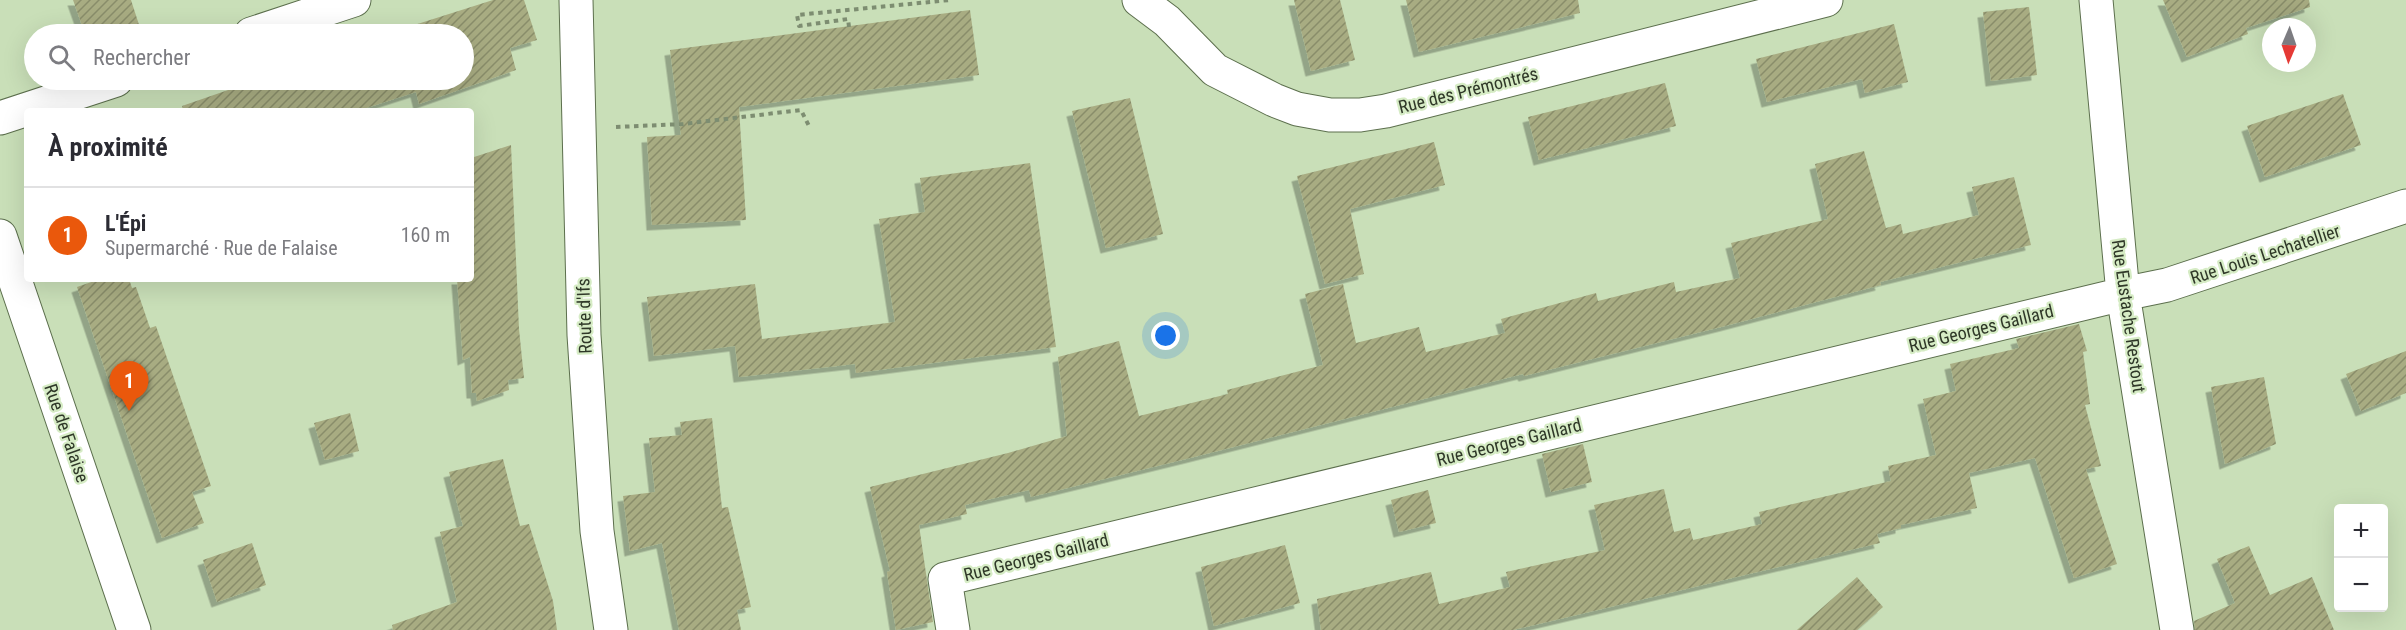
<!DOCTYPE html>
<html lang="fr">
<meta charset="utf-8">
<style>
body{margin:0;font-family:"Roboto Condensed",sans-serif;background:#f2f2f3;color:#2b2b33}
.controls{position:absolute;right:18px;bottom:18px;display:grid;overflow:hidden;border-radius:6px;box-shadow:0 6px 24px #0002}
.controls button{width:54px;height:54px;display:grid;place-items:center;padding:0;border:0;border-bottom:2px solid #e1e1e2;background:#fff;color:#2b2b33;font:30px sans-serif}
.compass{position:absolute;left:2262px;top:18px;width:54px;height:54px;border-radius:50%;background:#fff;box-shadow:0 6px 24px #0002;rotate:182deg}
.you{position:absolute;left:1166px;top:336px;width:21px;height:21px;margin:-15px;border:4px solid #fff;border-radius:50%;background:#1a73e8;box-shadow:0 0 0 9px #1a73e833}
.badge{display:grid;place-items:center;width:39px;height:39px;border-radius:50%;background:#ea580c;color:#fff;font-size:20px;font-weight:700}
.pin{position:absolute;translate:-50% -50px;filter:drop-shadow(0 2px 3px #0008)}
.pin::after{content:'';position:absolute;top:32px;width:21px;height:18px;background:inherit;clip-path:polygon(0 0,100% 0,50% 100%)}
.list{margin:0;padding:0;list-style:none}
h2{display:flex;justify-content:space-between;align-items:center;height:78px;margin:0;padding:0 24px;font-size:26px}
h2 small{font-size:20px;font-weight:400;color:#7c7c81}
.list li{display:grid;grid-template-columns:39px 1fr auto;gap:18px;align-items:center;box-sizing:border-box;height:96px;padding:0 24px;border-top:2px solid #e1e1e2}
.list b{display:block;font-size:22px;white-space:nowrap}
.list p{margin:0;font-size:20px;white-space:nowrap;color:#7c7c81}
.list em{font-size:20px;font-style:normal;color:#7c7c81}
.icon{flex:none;width:33px;height:33px;fill:none;stroke:currentColor;stroke-width:2;stroke-linecap:round;stroke-linejoin:round}
.map{position:relative;flex:none;width:2406px;height:630px;overflow:hidden}
.search{position:absolute;background:#fff;box-shadow:0 6px 24px #0002;left:24px;top:24px;width:450px;height:66px;display:flex;align-items:center;gap:15px;box-sizing:border-box;padding:0 21px;border-radius:33px;color:#7c7c81;font-size:22px}
.panel{position:absolute;background:#fff;box-shadow:0 6px 24px #0002;left:24px;top:108px;width:450px;height:174px;border-radius:6px}
.map>svg:first-child{display:block}
</style>
<div class="map">
<svg width="2406" height="630" viewBox="0 0 2406 630">
<defs>
<pattern id="building-hatch" width="6" height="6" patternUnits="userSpaceOnUse" patternTransform="scale(1.5)"><rect width="6" height="6" fill="#a8ac82"/><path d="M-1 1l2-2M0 6l6-6M5 7l2-2" fill="none" stroke="#898d6a"/></pattern>
<filter id="shadow"><feDropShadow dx="-5.5" dy="5.5" stdDeviation="0" flood-color="#0004"/></filter>
</defs>
<rect width="100%" height="100%" fill="#c9dfb8"/>
<!-- building -->
<path fill="url(#building-hatch)" filter="url(#shadow)" d="M 73,0 L 131,0 L 142,34 L 85,34 Z
M 493,0 L 524,0 L 537,40 L 510,48 L 516,70 L 419,104 L 416,92 L 357,111 L 183,111 L 182,106 L 257,80 L 464,80 L 464,34 L 386,34 Z
M 1294,0 L 1340,0 L 1355,60 L 1311,71 Z
M 1406,0 L 1578,0 L 1580,13 L 1419,52 Z
M 2163,0 L 2309,0 L 2310,7 L 2246,28 L 2248,34 L 2187,57 Z
M 2029,7 L 2037,75 L 1991,81 L 1983,12 Z
M 970,10 L 979,75 L 739,107 L 746,220 L 652,225 L 647,137 L 681,135 L 670,50 Z
M 1894,24 L 1908,82 L 1865,93 L 1862,79 L 1767,102 L 1756,59 Z
M 1665,83 L 1676,126 L 1539,160 L 1528,117 Z
M 2343,94 L 2361,145 L 2265,177 L 2247,126 Z
M 1130,98 L 1163,234 L 1106,248 L 1072,111 Z
M 1434,142 L 1445,185 L 1350,209 L 1364,274 L 1325,284 L 1297,176 Z
M 511,145 L 519,329 L 524,378 L 508,380 L 509,390 L 477,401 L 476,393 L 472,393 L 470,357 L 463,360 L 457,279 L 471,279 L 471,158 Z
M 1864,151 L 1886,228 L 1901,224 L 1903,234 L 1979,215 L 1972,187 L 2014,177 L 2031,245 L 1880,282 L 1881,285 L 1725,326 L 1524,376 L 1523,374 L 1190,458 L 1031,497 L 1029,490 L 965,505 L 967,514 L 919,525 L 933,622 L 896,630 L 887,572 L 890,571 L 870,487 L 1008,453 L 1067,436 L 1058,357 L 1119,341 L 1139,416 L 1228,394 L 1227,390 L 1323,365 L 1305,294 L 1343,284 L 1356,343 L 1419,327 L 1426,352 L 1505,333 L 1501,319 L 1596,293 L 1598,301 L 1674,282 L 1676,292 L 1740,278 L 1731,243 L 1828,219 L 1815,164 Z
M 1030,163 L 1056,347 L 856,373 L 855,364 L 739,377 L 735,346 L 654,356 L 647,297 L 755,284 L 762,339 L 895,322 L 879,219 L 925,212 L 920,178 Z
M 100,279 L 129,279 L 132,288 L 136,287 L 150,328 L 156,326 L 211,486 L 192,492 L 204,523 L 162,538 L 77,287 Z
M 2079,324 L 2087,351 L 2083,352 L 2090,404 L 2085,405 L 2101,466 L 2086,469 L 2117,564 L 2074,578 L 2035,458 L 1969,473 L 1977,508 L 1901,525 L 1901,528 L 1877,534 L 1880,543 L 1513,630 L 1321,630 L 1317,599 L 1431,572 L 1439,604 L 1510,587 L 1506,572 L 1605,550 L 1594,505 L 1664,489 L 1674,532 L 1690,528 L 1693,540 L 1762,524 L 1759,512 L 1891,481 L 1888,466 L 1936,455 L 1923,399 L 1956,391 L 1950,364 L 2019,348 L 2016,339 Z
M 2406,351 L 2406,393 L 2361,411 L 2346,374 Z
M 2264,377 L 2276,444 L 2225,464 L 2211,387 Z
M 350,413 L 359,451 L 325,460 L 314,423 Z
M 712,418 L 722,508 L 728,507 L 751,607 L 737,610 L 741,630 L 679,630 L 662,543 L 630,551 L 623,496 L 655,492 L 649,438 L 682,435 L 680,422 Z
M 1583,444 L 1592,482 L 1551,492 L 1542,454 Z
M 503,459 L 520,526 L 529,524 L 553,601 L 557,630 L 393,630 L 392,625 L 457,602 L 440,532 L 463,526 L 449,472 Z
M 1428,490 L 1436,523 L 1399,532 L 1391,500 Z
M 252,543 L 266,585 L 217,602 L 203,560 Z
M 1285,545 L 1300,603 L 1214,626 L 1201,567 Z
M 2249,546 L 2270,595 L 2312,577 L 2334,630 L 2195,630 L 2194,621 L 2235,603 L 2217,559 Z
M 1857,577 L 1883,607 L 1857,630 L 1797,630 Z"/>
<g fill="none" stroke-linecap="round" stroke-linejoin="round">
<!-- minor casing -->
<g stroke="#5c6f4d" stroke-width="35">
<path id="minor" d="M 576,0 L 584,335 L 597,531 L 611,630
M 1139,0 L 1167,21 L 1215,70 L 1274,100 L 1297,109 L 1330,115 L 1360,115 L 1386,111 L 1826,0
M 2096,0 L 2123,294 L 2177,630
M 251,34 L 354,0
M 0,118 L 116,80
M 953,630 L 945,579 L 2123,294 L 2167,285 L 2406,206"/>
</g>
<!-- major casing -->
<g stroke="#5c6f4d" stroke-width="35">
<path id="major" d="M 0,236 L 134,630"/>
</g>
<!-- path -->
<path stroke="#7d8d71" stroke-width="4" stroke-dasharray="4.5 4.5" stroke-linecap="butt" d="M 849,27 L 848,19 L 799,26 L 797,15 L 950,0
M 616,127 L 683,124 L 801,110 L 810,128"/>
<!-- minor -->
<use href="#minor" stroke="#fff" stroke-width="33"/>
<!-- major -->
<use href="#major" stroke="#fff" stroke-width="33"/>
</g>
<g text-anchor="middle" dominant-baseline="central" stroke-width="4.5" stroke-linejoin="round" paint-order="stroke">
<!-- street labels -->
<g font-size="18" fill="#2f3828" stroke="#d6ecc5">
<text transform="translate(1468 90) rotate(-14)">Rue des Prémontrés</text>
<text transform="translate(2265 254) rotate(-18)">Rue Louis Lechatellier</text>
<text transform="translate(584 316) rotate(-92)">Route d'Ifs</text>
<text transform="translate(2129 316) rotate(82)">Rue Eustache Restout</text>
<text transform="translate(1981 328) rotate(-14)">Rue Georges Gaillard</text>
<text transform="translate(67 433) rotate(71)">Rue de Falaise</text>
<text transform="translate(1509 442) rotate(-14)">Rue Georges Gaillard</text>
<text transform="translate(1036 557) rotate(-14)">Rue Georges Gaillard</text>
</g>
</g>
</svg>
<div class="controls">
<button>+</button>
<button>−</button>
</div>
<svg class="compass" viewBox="-18 -18 36 36"><path d="M0-13l5 13h-10z" fill="#e53935"/><path d="M0 13l5-13h-10z" fill="#7c7c81"/></svg>
<div class="you"></div>
<div class="pin badge" style="left:129px;top:411px">1</div>
<div class="search"><svg class="icon" aria-label="search" viewBox="0 0 24 24"><circle cx="10" cy="10" r="6"/><path d="M15 15l6 6"/></svg>Rechercher</div>
<section class="panel">
<h2>À proximité<small></small></h2>
<ul class="list">
<li><span class="badge">1</span><div><b>L'Épi</b><p>Supermarché · Rue de Falaise</p></div><em>160 m</em></li>
</ul>
</section>
</div>
